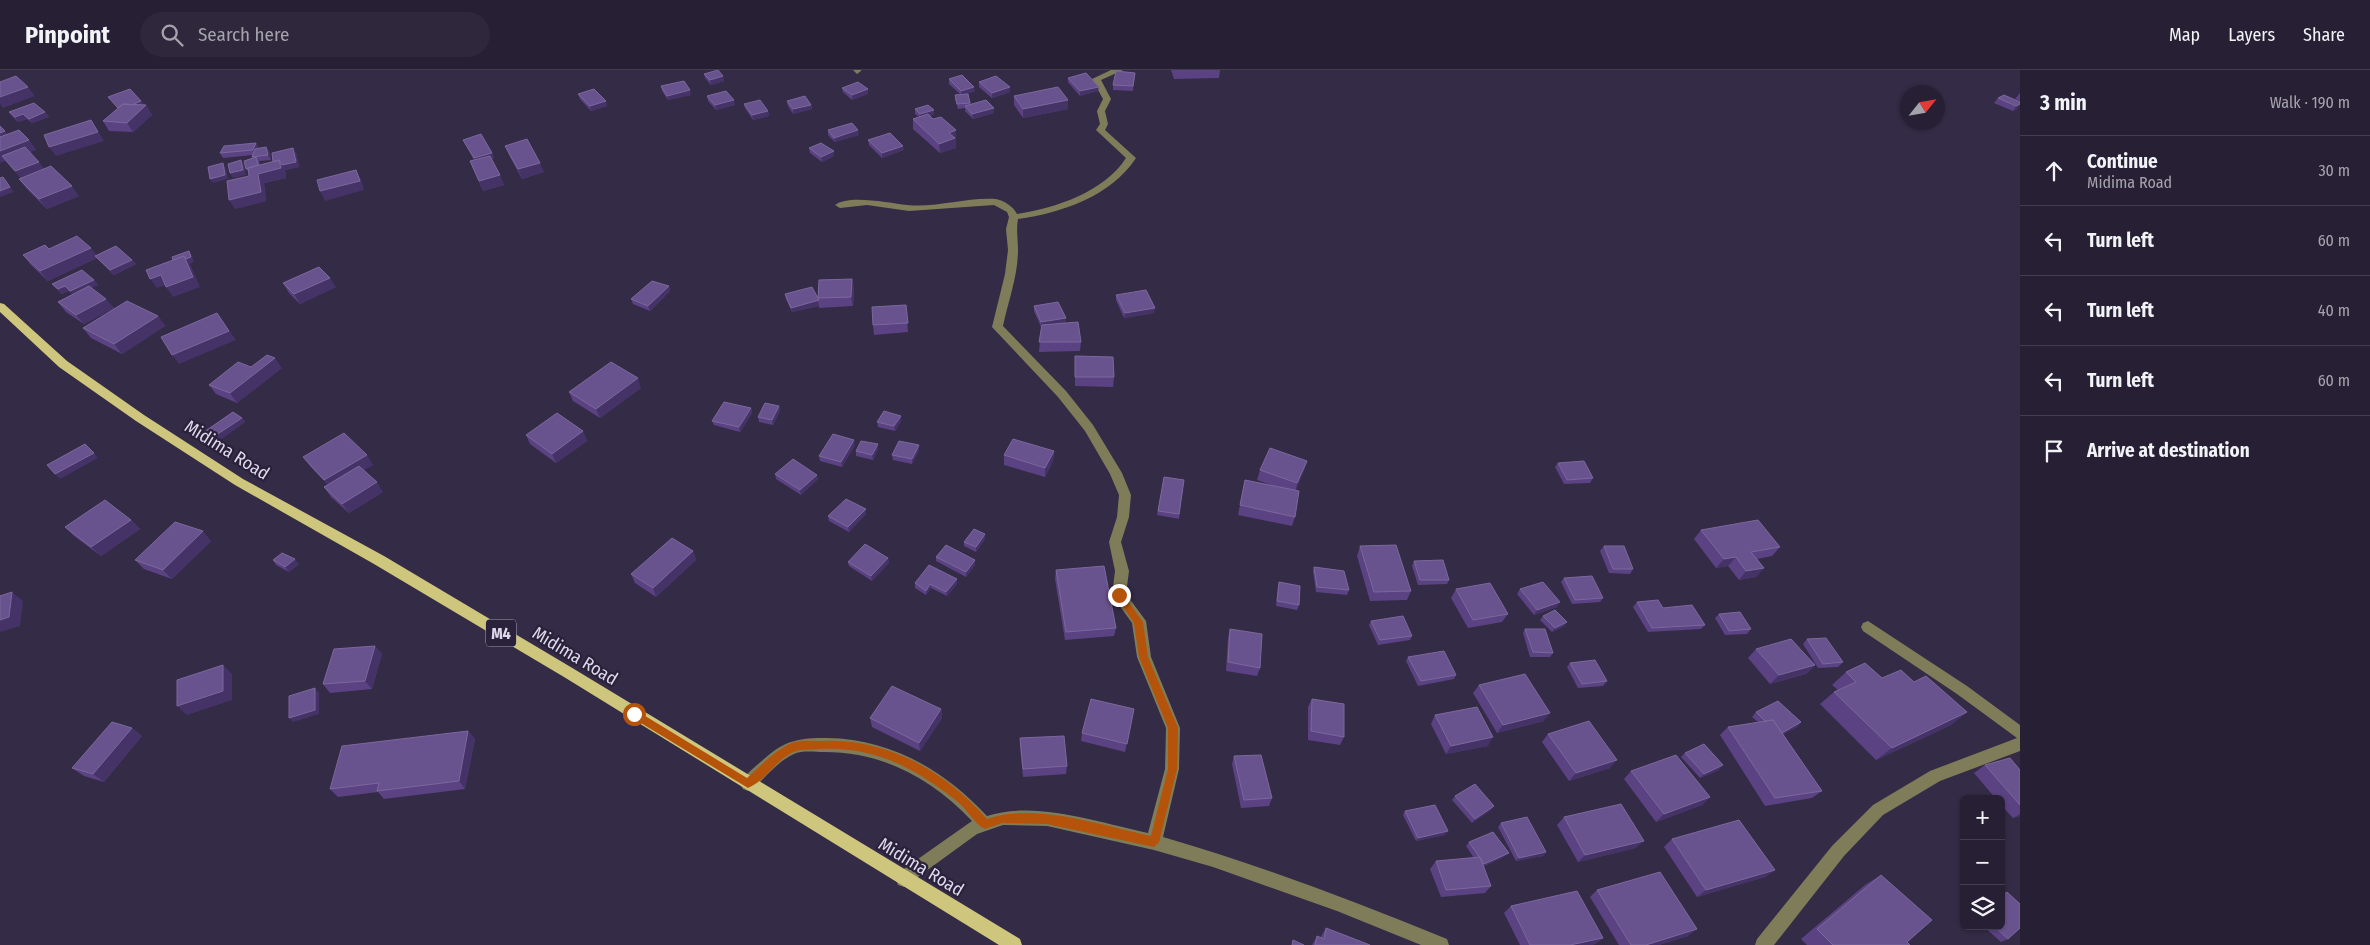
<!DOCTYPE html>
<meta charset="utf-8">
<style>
body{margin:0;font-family:"Fira Sans Condensed",sans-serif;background:#2f283c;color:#f1f3f6}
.controls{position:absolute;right:15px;bottom:15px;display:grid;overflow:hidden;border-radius:8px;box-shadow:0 1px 4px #0004}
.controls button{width:45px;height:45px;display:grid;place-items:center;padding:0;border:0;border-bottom:1px solid #433e4f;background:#272034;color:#f1f3f6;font:25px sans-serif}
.compass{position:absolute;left:1900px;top:15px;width:45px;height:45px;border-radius:50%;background:#272034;box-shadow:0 1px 4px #0004;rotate:59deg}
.stop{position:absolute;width:15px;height:15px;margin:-11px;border:4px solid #b45309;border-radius:50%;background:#fff}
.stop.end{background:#b45309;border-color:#fff;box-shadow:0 1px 5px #0008}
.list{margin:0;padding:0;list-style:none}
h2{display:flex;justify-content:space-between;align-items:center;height:65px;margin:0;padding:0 20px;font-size:21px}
h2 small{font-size:16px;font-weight:400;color:#a4a3ac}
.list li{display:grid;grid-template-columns:32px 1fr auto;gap:15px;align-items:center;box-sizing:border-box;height:70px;padding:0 20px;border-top:1px solid #433e4f}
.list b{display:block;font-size:19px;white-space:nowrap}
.list p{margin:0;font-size:16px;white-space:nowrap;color:#a4a3ac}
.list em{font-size:16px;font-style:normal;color:#a4a3ac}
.icon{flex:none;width:28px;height:28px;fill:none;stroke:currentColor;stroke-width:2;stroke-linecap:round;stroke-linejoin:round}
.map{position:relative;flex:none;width:2020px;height:875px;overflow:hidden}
header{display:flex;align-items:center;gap:30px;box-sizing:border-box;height:70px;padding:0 25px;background:#272034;border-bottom:1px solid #433e4f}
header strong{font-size:24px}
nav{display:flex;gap:28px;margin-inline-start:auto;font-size:18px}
.search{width:350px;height:45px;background:#2f283c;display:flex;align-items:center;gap:12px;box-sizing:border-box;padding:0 18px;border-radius:28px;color:#a4a3ac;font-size:19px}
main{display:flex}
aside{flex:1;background:#272034}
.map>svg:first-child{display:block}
</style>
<header>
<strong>Pinpoint</strong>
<div class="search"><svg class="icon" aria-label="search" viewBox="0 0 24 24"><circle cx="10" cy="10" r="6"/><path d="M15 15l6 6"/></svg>Search here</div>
<nav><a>Map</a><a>Layers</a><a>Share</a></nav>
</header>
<main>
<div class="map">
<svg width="2020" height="875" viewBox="0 0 2020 875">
<rect width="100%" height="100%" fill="#342b46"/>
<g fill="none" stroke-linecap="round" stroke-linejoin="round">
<!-- minor -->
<path fill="#7f7c59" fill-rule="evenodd" d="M 853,0 L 861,0 L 861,1 L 857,4 Z
M 1111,0 L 1123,0 L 1101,10 L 1111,29 L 1105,41 L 1108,54 L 1105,60 L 1136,88 C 1111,126 1062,143 1018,149 C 1016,160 1018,169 1018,180 C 1018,206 1008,232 1003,256 L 1066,321 L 1093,355 L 1122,403 L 1131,425 L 1129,447 L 1121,472 L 1129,501 L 1126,524 L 1146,551 L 1151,587 L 1180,658 L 1179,699 L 1163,767 C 1260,795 1354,831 1447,869 L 1449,875 L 1421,875 L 1337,841 L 1213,797 L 1154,780 L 1047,756 L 1003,755 L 977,764 L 904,817 L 898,815 L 896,809 L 898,803 L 972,751 C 931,708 883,682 824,682 C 815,682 802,680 794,684 C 778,691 766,707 753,719 L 748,721 L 743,719 L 740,714 C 745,704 756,696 764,689 C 785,670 799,668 827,668 C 891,669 944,700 987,746 C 1036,730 1100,753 1148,763 L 1165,699 L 1166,658 L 1137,587 L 1132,553 L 1112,525 L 1115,501 L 1109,472 L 1117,447 L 1119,425 L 1110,404 L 1085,361 L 1058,327 L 992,257 L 1005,204 L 1008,180 L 1006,159 L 1009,147 L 1007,142 L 994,135 L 909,141 L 867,135 L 840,138 L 835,135 C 848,124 890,133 907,135 C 937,138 966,127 996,129 C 1003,130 1014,137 1017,144 C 1056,138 1104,122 1126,88 L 1096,60 L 1100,54 L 1097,41 L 1103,29 L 1092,9 Z
M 1868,551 L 1967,616 L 2020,655 L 2020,681 L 1940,711 L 1883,745 L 1844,786 L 1774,875 L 1755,875 L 1757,869 L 1832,776 L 1873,735 L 1930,701 L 2017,668 L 1957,624 L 1863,561 L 1861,557 L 1863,553 Z"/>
<!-- major -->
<path fill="#cec67c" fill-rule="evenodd" d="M 0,233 L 4,234 L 67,291 L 144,345 L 243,409 L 384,486 L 574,599 L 1020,869 L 1022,875 L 999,875 L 564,607 L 374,494 L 235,415 L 136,351 L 59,297 L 0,242 Z"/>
</g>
<!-- wall -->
<path fill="#5b4283" d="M 1171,0 L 1220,0 L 1219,8 L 1174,9 Z
M 1135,3 L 1133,21 L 1113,20 L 1113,15 Z
M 704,4 L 723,6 L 724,11 L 711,15 L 705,8 Z
M 1068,8 L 1098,21 L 1080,26 L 1068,12 Z
M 949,9 L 975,21 L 967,24 L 971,34 L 994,38 L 994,43 L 973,49 L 965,41 L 965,38 L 958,39 L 955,29 L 955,25 L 960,24 L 949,14 Z
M 979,12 L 1010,22 L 992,28 L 979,17 Z
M 661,16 L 691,25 L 668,30 L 662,21 Z
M 842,18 L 868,24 L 852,30 L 843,22 Z
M 2020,23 L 2020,31 L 2015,29 Z
M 578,24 L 607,36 L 591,41 L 580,29 Z
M 2004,25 L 2018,38 L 2013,41 L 1994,33 L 1998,28 Z
M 707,26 L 735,35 L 716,40 L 708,31 Z
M 1014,26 L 1068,30 L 1068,39 L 1023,48 L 1014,35 Z
M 108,27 L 141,31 L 144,35 L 146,35 L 152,45 L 133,62 L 109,61 L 103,51 L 118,38 Z
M 787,31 L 811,35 L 812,39 L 793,44 L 788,36 Z
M 744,34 L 768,41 L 769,46 L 753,50 L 745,38 Z
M 915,39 L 934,40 L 934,44 L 930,46 L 933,49 L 956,60 L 956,78 L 940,83 L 913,59 L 913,49 L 919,47 L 915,44 Z
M 9,42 L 45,42 L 49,47 L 32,53 L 27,49 L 18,52 L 13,47 Z
M 828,60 L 859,65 L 835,72 L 828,65 Z
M 7,64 L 29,70 L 36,80 L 29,82 L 44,99 L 79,126 L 47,139 L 27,119 L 19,109 L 21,108 L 6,91 Z
M 463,70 L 492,83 L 494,88 L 491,89 L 504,115 L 483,121 L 470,91 L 474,90 Z
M 868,70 L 904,80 L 882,88 L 869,75 Z
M 256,73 L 259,79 L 266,77 L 269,81 L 271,90 L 259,91 L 260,95 L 273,92 L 296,83 L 299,97 L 285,100 L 286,108 L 264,113 L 266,131 L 235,139 L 249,106 L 248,101 L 246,99 L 253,88 L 252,87 L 253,85 L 223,88 L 220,83 Z
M 505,76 L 544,102 L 522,109 L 509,85 Z
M 809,78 L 834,81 L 834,86 L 822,92 L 810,83 Z
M 91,178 L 96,185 L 132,190 L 136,194 L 114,205 L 97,188 L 48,211 L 31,195 L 23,185 L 49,179 Z
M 852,209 L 854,219 L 853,236 L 819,238 L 819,236 L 792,242 L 786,229 L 785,224 L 818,229 L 819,210 Z
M 94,210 L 98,215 L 91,218 L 114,238 L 84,254 L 66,242 L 58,232 L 73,224 L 69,221 L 62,224 L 52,214 Z
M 283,213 L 336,217 L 300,234 L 289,223 Z
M 669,216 L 670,221 L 650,241 L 633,234 L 631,229 Z
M 1116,225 L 1154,243 L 1124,248 L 1116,230 Z
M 906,235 L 908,262 L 874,265 L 873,255 Z
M 1034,236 L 1066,248 L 1065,253 L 1081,272 L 1080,281 L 1039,282 L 1041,257 L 1034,241 Z
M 158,246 L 165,256 L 122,284 L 91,268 L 83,258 Z
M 1075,286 L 1114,307 L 1113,317 L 1075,316 Z
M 251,297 L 282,298 L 237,333 L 216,324 L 209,315 Z
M 641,318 L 600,348 L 573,331 L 569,322 Z
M 779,336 L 780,341 L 773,355 L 759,352 L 758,347 Z
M 751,338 L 752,343 L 740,362 L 714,355 L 712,351 Z
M 242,348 L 245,352 L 217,372 L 208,367 L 204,362 Z
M 901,351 L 895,361 L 878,357 L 877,352 Z
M 583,361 L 587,371 L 556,393 L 530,374 L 526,365 Z
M 855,375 L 842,397 L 820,391 L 819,386 Z
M 919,375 L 919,380 L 912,394 L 893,390 L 892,385 Z
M 878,379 L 873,390 L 856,386 L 856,381 Z
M 1054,381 L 1053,391 L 1045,407 L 1004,395 L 1004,385 Z
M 303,387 L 373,395 L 363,400 L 383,422 L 349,443 L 331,427 L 324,417 L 328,415 L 310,396 Z
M 1307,391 L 1304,400 L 1296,420 L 1295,447 L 1292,456 L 1238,445 L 1245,410 L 1277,417 L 1257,410 L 1260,400 Z
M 1558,393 L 1593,408 L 1590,413 L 1564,414 L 1555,397 Z
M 775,404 L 818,409 L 801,425 L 776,409 Z
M 1164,407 L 1184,410 L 1179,449 L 1157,445 Z
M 866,444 L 849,462 L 829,451 L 828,446 Z
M 131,450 L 140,459 L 101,486 L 74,466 L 65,457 Z
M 1701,460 L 1780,477 L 1772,486 L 1757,489 L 1764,498 L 1756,507 L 1739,510 L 1728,496 L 1716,498 L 1694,469 Z
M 985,464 L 985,469 L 976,482 L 964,476 L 964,472 Z
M 211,471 L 172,509 L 144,499 L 135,490 Z
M 1360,476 L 1411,521 L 1407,530 L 1370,531 L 1357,486 Z
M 1604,476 L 1633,499 L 1630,504 L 1609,503 L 1600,481 Z
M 693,481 L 696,490 L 656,527 L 635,513 L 631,504 Z
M 936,487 L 975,490 L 975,495 L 966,507 L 936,491 Z
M 888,488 L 889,493 L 872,511 L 849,496 L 848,492 Z
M 273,490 L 299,494 L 289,502 L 276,495 Z
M 1414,491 L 1449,510 L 1447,514 L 1418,515 L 1412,496 Z
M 1314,497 L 1349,520 L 1347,525 L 1316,522 L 1313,501 Z
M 1056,500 L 1116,558 L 1114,566 L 1065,570 L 1055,509 Z
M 1564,508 L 1603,528 L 1600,532 L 1572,534 L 1561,512 Z
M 1279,512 L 1299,535 L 1297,540 L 1276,536 L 1278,517 Z
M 915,513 L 957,514 L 947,526 L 931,518 L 926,525 L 915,518 Z
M 1456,519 L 1508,544 L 1502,552 L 1468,558 L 1451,528 Z
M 1520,519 L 1557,537 L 1534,545 L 1517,524 Z
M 1637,532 L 1663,538 L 1705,555 L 1701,559 L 1648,562 L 1633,537 Z
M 1719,544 L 1751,559 L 1747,564 L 1725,565 L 1715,548 Z
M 1543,546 L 1567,552 L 1564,556 L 1552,562 L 1540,550 Z
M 1371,551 L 1412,566 L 1410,570 L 1378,575 L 1369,555 Z
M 1230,559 L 1260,598 L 1257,606 L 1226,601 L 1228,568 Z
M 1525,559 L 1553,583 L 1550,587 L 1530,587 L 1523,563 Z
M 1807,569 L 1843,592 L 1838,597 L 1818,598 L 1803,574 Z
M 375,576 L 382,584 L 372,619 L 330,623 L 323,614 Z
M 1756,579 L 1815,595 L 1806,604 L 1770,614 L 1748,588 Z
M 1408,587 L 1456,605 L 1454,609 L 1418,616 L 1406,591 Z
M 1570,593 L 1607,611 L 1603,616 L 1578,618 L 1567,597 Z
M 1846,602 L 1882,608 L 1914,612 L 1967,642 L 1951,655 L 1876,690 L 1820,634 L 1834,622 L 1838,620 L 1832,615 Z
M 1479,615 L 1544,651 L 1497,663 L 1473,623 Z
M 1312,629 L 1344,667 L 1340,675 L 1308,670 L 1308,637 Z
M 941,639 L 942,648 L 920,681 L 872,657 L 870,648 Z
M 1756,642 L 1801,652 L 1797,657 L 1783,664 L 1822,721 L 1812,728 L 1765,736 L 1720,665 L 1728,657 L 1758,652 L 1752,647 Z
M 1435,645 L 1488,676 L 1446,684 L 1431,654 Z
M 1132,647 L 1125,682 L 1081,671 L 1082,663 Z
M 132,658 L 142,666 L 104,712 L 84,706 L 72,698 Z
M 468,661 L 475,669 L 465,719 L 384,729 L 378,722 L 338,727 L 330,719 Z
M 1548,664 L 1610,698 L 1569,711 L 1542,672 Z
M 1020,668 L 1067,696 L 1066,704 L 1023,707 L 1020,677 Z
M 1685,683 L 1719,700 L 1700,708 L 1681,687 Z
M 1234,686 L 1272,728 L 1269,736 L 1241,738 L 1232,694 Z
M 1985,695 L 2020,700 L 2020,746 L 2013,748 L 2001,735 L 2001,729 L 1996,729 L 1974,703 Z
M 1631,701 L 1710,727 L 1702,735 L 1656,752 L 1624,709 Z
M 1455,726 L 1491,740 L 1472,753 L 1452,730 Z
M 1405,741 L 1448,761 L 1445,765 L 1416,771 L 1403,745 Z
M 1564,747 L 1636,778 L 1578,792 L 1557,755 Z
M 1501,753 L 1546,782 L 1543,786 L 1516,791 L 1498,757 Z
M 1672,769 L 1775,800 L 1765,807 L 1697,827 L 1664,777 Z
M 1469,772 L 1505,786 L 1483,797 L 1491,816 L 1485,823 L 1441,827 L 1430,799 L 1436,791 L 1474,788 L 1466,776 Z
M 1881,805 L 1907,872 L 1910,875 L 1807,875 L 1801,869 L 1865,815 Z
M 1597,820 L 1688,866 L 1659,875 L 1619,875 L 1590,827 Z
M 2007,822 L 2008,869 L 2001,872 L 1983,856 L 2001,856 L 2001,825 Z
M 1511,836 L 1603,868 L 1595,874 L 1591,875 L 1520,875 L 1504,843 Z
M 1326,858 L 1370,875 L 1312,875 L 1317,866 L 1320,868 Z"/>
<!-- shaded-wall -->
<path fill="#453266" d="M 723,6 L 724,11 L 711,15 L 710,10 Z
M 28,17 L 35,26 L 3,38 L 0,34 L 0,27 Z
M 974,17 L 975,21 L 961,25 L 961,21 Z
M 1010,17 L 1010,22 L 992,28 L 992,23 Z
M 1099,17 L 1098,21 L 1080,26 L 1080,21 Z
M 868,19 L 868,24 L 852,30 L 852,25 Z
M 690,20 L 691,25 L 668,30 L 667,26 Z
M 734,30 L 735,35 L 716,40 L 715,35 Z
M 1068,30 L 1068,39 L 1023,48 L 1023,39 Z
M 141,31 L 144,36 L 119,39 Z
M 606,31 L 607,36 L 591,41 L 590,36 Z
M 2020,34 L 2018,38 L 2013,41 L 2016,36 Z
M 146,35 L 152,45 L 133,62 L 127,53 Z
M 811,35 L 812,39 L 793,44 L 793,39 Z
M 994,38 L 994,43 L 973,49 L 972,44 Z
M 934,40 L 934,44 L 921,49 L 920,44 Z
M 768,41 L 769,46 L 753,50 L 752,45 Z
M 45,42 L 49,47 L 32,53 L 29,49 Z
M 23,44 L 27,49 L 18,52 L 15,47 Z
M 91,50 L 104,71 L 56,86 L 49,77 Z
M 858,60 L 859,65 L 835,72 L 834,68 Z
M 956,60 L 956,78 L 940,83 L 939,74 L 949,63 Z
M 5,61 L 9,66 L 0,69 L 0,63 Z
M 29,70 L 36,80 L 0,93 L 0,81 Z
M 256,73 L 259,78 L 256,85 L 253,80 Z
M 903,76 L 904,80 L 882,88 L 882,83 Z
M 266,77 L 269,81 L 271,90 L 268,85 Z
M 293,78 L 296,83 L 299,97 L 285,100 L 286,108 L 264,113 L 266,131 L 235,139 L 229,130 L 258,104 L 279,90 Z
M 834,81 L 834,86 L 822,92 L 821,87 Z
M 492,83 L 494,88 L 476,93 L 474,88 Z
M 241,90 L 244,95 L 246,105 L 233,108 L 230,103 Z
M 39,92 L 46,102 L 23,111 L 15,101 Z
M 223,93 L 226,98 L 228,109 L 213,113 L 210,109 Z
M 540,93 L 544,102 L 522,109 L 518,99 Z
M 356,100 L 361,109 L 364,120 L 325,131 L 320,121 Z
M 500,105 L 504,115 L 483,121 L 479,111 Z
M 3,107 L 14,122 L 0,127 L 0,121 Z
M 72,116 L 79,126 L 47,139 L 39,129 Z
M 91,178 L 98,188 L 95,186 L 97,188 L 48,211 L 40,201 Z
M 189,181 L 192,186 L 194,192 L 190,194 L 200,217 L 173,227 L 166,217 L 177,198 Z
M 132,190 L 136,194 L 114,205 L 110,200 Z
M 161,205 L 168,214 L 157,218 L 150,209 Z
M 330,208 L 336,217 L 300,234 L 294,224 Z
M 852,209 L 854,219 L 853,236 L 851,227 Z
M 94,210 L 98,215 L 74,226 L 70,221 Z
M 65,216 L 69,221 L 62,224 L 58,219 Z
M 669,216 L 670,221 L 650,241 L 648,236 Z
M 106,229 L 114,238 L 84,254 L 76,245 Z
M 818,231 L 819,236 L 792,242 L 791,238 Z
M 1155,238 L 1154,243 L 1124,248 L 1125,243 Z
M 217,243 L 236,270 L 179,294 L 172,285 Z
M 158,246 L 165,256 L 122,284 L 114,274 Z
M 1066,248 L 1065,253 L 1041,257 L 1041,252 Z
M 275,288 L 282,298 L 237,333 L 230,323 Z
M 638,308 L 641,318 L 600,348 L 596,339 Z
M 779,336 L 780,341 L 773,355 L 772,350 Z
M 751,338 L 752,343 L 740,362 L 739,357 Z
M 901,346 L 901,351 L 895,361 L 894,356 Z
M 242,348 L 245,352 L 217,372 L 213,367 Z
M 583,361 L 587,371 L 556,393 L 552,384 Z
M 854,370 L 855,375 L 842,397 L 841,392 Z
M 878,374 L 878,379 L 873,390 L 872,385 Z
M 919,375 L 919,380 L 912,394 L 912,389 Z
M 1054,381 L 1053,391 L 1045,407 L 1045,398 Z
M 94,383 L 98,388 L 60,409 L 55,404 Z
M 367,385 L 373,395 L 331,419 L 324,410 Z
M 1307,391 L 1304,400 L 1295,423 L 1297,413 Z
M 817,405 L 818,409 L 801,425 L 800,420 Z
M 377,412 L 383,422 L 349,443 L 342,434 Z
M 866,439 L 866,444 L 849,462 L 848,457 Z
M 131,450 L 140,459 L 101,486 L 91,477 Z
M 203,461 L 211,471 L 172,509 L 163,500 Z
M 985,464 L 985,469 L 976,482 L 976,477 Z
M 693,481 L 696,490 L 656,527 L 653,518 Z
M 1736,487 L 1728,496 L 1716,498 L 1724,489 Z
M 888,488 L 889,493 L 872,511 L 871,506 Z
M 295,489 L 299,494 L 289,502 L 285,497 Z
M 975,490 L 975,495 L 966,507 L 966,502 Z
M 1764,498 L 1756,507 L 1739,510 L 1746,501 Z
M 957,509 L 957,514 L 947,526 L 946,522 Z
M 930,514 L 931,518 L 926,525 L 926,521 Z
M 12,522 L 23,531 L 20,556 L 0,562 L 0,550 Z
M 1560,532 L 1557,537 L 1534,545 L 1537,540 Z
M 1567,552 L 1564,556 L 1552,562 L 1555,558 Z
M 375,576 L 382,584 L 372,619 L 365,611 Z
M 223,595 L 232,604 L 232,630 L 187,645 L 177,636 Z
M 1815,595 L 1806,604 L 1770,614 L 1779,605 Z
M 315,618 L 319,623 L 319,644 L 293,652 L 289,648 Z
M 941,639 L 942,648 L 920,681 L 919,673 Z
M 1967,642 L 1951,655 L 1876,690 L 1892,678 Z
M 1550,643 L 1544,651 L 1497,663 L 1503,655 Z
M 1801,652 L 1797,657 L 1775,669 L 1779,664 Z
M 132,658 L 142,666 L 104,712 L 93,704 Z
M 468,661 L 475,669 L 465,719 L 459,711 Z
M 1493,667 L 1488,676 L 1446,684 L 1451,676 Z
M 1617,690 L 1610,698 L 1569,711 L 1576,703 Z
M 1723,695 L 1719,700 L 1700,708 L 1704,704 Z
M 1710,727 L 1702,735 L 1656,752 L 1664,744 Z
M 1494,736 L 1491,740 L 1472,753 L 1475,749 Z
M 2020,744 L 2020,746 L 2013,748 Z
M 1448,761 L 1445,765 L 1416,771 L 1418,768 Z
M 1644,771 L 1636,778 L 1578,792 L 1585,785 Z
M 1546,782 L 1543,786 L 1516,791 L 1519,788 Z
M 1509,783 L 1505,786 L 1481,798 L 1484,794 Z
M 1775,800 L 1765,807 L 1697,827 L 1706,820 Z
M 1697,859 L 1688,866 L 1659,875 L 1646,875 Z
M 1603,868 L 1595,874 L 1591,875 L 1570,875 Z"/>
<!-- building -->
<path fill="#69538e" stroke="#7b689c" d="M 718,0 L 723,6 L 710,10 L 704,4 Z
M 1116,1 L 1135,3 L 1133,16 L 1113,15 Z
M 1086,3 L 1099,17 L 1080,21 L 1068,8 Z
M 962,5 L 974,17 L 961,21 L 949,9 Z
M 16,6 L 28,17 L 0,27 L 0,12 Z
M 996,6 L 1010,17 L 992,23 L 979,12 Z
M 684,11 L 690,20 L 667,26 L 661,16 Z
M 858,12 L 868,19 L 852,25 L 842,18 Z
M 1058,17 L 1068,30 L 1023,39 L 1014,26 Z
M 130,19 L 141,31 L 132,35 L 123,34 L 118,38 L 108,27 Z
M 594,19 L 606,31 L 590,36 L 578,24 Z
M 726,21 L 734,30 L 715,35 L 707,26 Z
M 968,24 L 970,33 L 957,34 L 955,25 Z
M 2004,25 L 2020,32 L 2020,34 L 2016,36 L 1998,28 Z
M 805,26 L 811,35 L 793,39 L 787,31 Z
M 760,30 L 768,41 L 752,45 L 744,34 Z
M 986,30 L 994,38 L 972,44 L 965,36 Z
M 34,33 L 45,42 L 29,49 L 23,44 L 15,47 L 9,42 Z
M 123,34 L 146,35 L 127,53 L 103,51 Z
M 928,35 L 934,40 L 920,44 L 915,39 Z
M 928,44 L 933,49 L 941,47 L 956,60 L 949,63 L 955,68 L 939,74 L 913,49 Z
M 91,50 L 98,62 L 49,77 L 44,65 Z
M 852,53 L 858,60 L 834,68 L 828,60 Z
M 0,56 L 5,61 L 0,63 Z
M 19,60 L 29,70 L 0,81 L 0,67 Z
M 890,63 L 903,76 L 882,83 L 868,70 Z
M 481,64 L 492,83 L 474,88 L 463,70 Z
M 527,69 L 540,93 L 518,99 L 505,76 Z
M 256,73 L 253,80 L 220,83 L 224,76 Z
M 821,73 L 834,81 L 821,87 L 809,78 Z
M 25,77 L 39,92 L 15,101 L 2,86 Z
M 266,77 L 268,85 L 252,87 L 255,79 Z
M 293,78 L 296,92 L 282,95 L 279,90 L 273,92 L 272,83 Z
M 490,86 L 500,105 L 479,111 L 470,91 Z
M 256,87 L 258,95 L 246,99 L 244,91 Z
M 241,90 L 243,100 L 230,103 L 228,94 Z
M 279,90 L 281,98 L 258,104 L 261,122 L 229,130 L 227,111 L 249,106 L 248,98 Z
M 223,93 L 225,105 L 210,109 L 208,97 Z
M 51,96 L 72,116 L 39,129 L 19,109 Z
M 356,100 L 360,111 L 320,121 L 317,110 Z
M 3,107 L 10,117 L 0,121 L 0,108 Z
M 77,166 L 91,178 L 40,201 L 23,185 L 45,175 L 49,179 Z
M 116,176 L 132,190 L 110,200 L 95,186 Z
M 189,181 L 191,187 L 186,189 L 184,186 L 173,190 L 172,187 Z
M 184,186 L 193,207 L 166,217 L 161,205 L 150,209 L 146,200 Z
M 319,197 L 330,208 L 294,224 L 283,213 Z
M 82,200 L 94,210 L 70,221 L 65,216 L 58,219 L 52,214 Z
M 852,209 L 851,227 L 818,228 L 819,210 Z
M 652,211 L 669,216 L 648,236 L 631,229 Z
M 89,216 L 106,229 L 76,245 L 58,232 Z
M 812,217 L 819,230 L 791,238 L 785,224 Z
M 1146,220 L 1155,238 L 1125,243 L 1116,225 Z
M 127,231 L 158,246 L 114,274 L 83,258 Z
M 1058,232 L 1066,248 L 1041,252 L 1034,236 Z
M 906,235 L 908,253 L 873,255 L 872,237 Z
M 217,243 L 229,261 L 172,285 L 161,267 Z
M 1078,252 L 1081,272 L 1039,272 L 1042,255 Z
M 267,285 L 275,288 L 230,323 L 209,315 L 238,292 L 251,297 Z
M 1075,286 L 1113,287 L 1114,307 L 1075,307 Z
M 611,292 L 638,308 L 596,339 L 569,322 Z
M 724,332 L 751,338 L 739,357 L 712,351 Z
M 765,333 L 779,336 L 772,350 L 758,347 Z
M 884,341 L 901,346 L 894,356 L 877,352 Z
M 233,342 L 242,348 L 213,367 L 204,362 Z
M 557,343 L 583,361 L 552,384 L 526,365 Z
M 344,363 L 367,385 L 324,410 L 303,387 Z
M 833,364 L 854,370 L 841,392 L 819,386 Z
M 1013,369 L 1054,381 L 1045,398 L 1004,385 Z
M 861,371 L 878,374 L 872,385 L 856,381 Z
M 899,371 L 919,375 L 912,389 L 892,385 Z
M 85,374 L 94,383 L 55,404 L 47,395 Z
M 1270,378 L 1307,391 L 1297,413 L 1260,400 Z
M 793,389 L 817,405 L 800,420 L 775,404 Z
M 1584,391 L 1593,408 L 1567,410 L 1558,393 Z
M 359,396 L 377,412 L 342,434 L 324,417 Z
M 1164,407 L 1184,410 L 1179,444 L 1158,441 Z
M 1245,410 L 1299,421 L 1295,447 L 1240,435 Z
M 846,429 L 866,439 L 848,457 L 828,446 Z
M 105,430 L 131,450 L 91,477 L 65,457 Z
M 1758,450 L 1780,477 L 1751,482 L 1764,498 L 1746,501 L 1736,487 L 1724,489 L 1701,460 Z
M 175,452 L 203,461 L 163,500 L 135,490 Z
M 974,459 L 985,464 L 976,477 L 964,472 Z
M 672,468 L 693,481 L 653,518 L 631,504 Z
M 865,474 L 888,488 L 871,506 L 848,492 Z
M 946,475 L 975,490 L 966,502 L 936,487 Z
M 1396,475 L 1411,521 L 1374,522 L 1360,476 Z
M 1604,476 L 1624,476 L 1633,499 L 1613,499 Z
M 282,483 L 295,489 L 285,497 L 273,490 Z
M 1443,490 L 1449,510 L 1420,510 L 1414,491 Z
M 929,495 L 957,509 L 946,522 L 930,514 L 926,521 L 915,513 Z
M 1104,496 L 1116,558 L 1066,562 L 1056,500 Z
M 1314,497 L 1344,501 L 1349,520 L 1317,517 Z
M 1592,506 L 1603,528 L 1575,530 L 1564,508 Z
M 1279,512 L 1300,516 L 1299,535 L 1277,531 Z
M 1543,512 L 1560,532 L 1537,540 L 1520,519 Z
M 1490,513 L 1508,544 L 1473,550 L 1456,519 Z
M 12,522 L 9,547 L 0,550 L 0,526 Z
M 1658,530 L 1663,538 L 1692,535 L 1705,555 L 1652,558 L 1637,532 Z
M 1555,540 L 1567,552 L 1555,558 L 1543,546 Z
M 1740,542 L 1751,559 L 1729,561 L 1719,544 Z
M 1403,546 L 1412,566 L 1380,570 L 1371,551 Z
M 1230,559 L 1262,564 L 1260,598 L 1228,592 Z
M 1525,559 L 1545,559 L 1553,583 L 1533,582 Z
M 1826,568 L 1843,592 L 1823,594 L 1807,569 Z
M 1791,569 L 1815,595 L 1779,605 L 1756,579 Z
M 375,576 L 365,611 L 323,614 L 334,579 Z
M 1444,581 L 1456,605 L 1421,611 L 1408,587 Z
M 1595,590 L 1607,611 L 1582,614 L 1570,593 Z
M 1865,593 L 1882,608 L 1901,600 L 1914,612 L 1926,606 L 1967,642 L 1892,678 L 1834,622 L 1856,612 L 1846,602 Z
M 223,595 L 223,621 L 177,636 L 177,610 Z
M 1525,604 L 1550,643 L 1503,655 L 1479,615 Z
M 892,616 L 941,639 L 919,673 L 870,648 Z
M 315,618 L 315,640 L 289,648 L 289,626 Z
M 1091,629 L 1134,639 L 1127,674 L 1082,663 Z
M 1312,629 L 1344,634 L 1344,667 L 1311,661 Z
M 1778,631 L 1801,652 L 1782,663 L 1773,650 L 1765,651 L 1756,642 Z
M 1477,637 L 1493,667 L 1451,676 L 1435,645 Z
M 1773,650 L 1822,721 L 1775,728 L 1728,657 Z
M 1589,651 L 1617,690 L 1576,703 L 1548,664 Z
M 112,652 L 132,658 L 93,704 L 72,698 Z
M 468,661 L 459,711 L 377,721 L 379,713 L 330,719 L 342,676 Z
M 1064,666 L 1067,696 L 1023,699 L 1020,668 Z
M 1704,674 L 1723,695 L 1704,704 L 1685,683 Z
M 1261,685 L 1272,728 L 1244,730 L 1234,686 Z
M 1676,685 L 1710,727 L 1664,744 L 1631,701 Z
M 2010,688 L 2020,700 L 2020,735 L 1985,695 Z
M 1475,714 L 1494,736 L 1475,749 L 1455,726 Z
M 1621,734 L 1644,771 L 1585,785 L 1564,747 Z
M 1435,735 L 1448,761 L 1418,768 L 1405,741 Z
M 1527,747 L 1546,782 L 1519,788 L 1501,753 Z
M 1739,750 L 1775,800 L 1706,820 L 1672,769 Z
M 1493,762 L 1509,783 L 1484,794 L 1469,772 Z
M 1480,787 L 1491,816 L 1446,820 L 1436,791 Z
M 1660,802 L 1697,859 L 1646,875 L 1631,875 L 1597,820 Z
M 1881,805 L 1932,850 L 1907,872 L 1910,875 L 1833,875 L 1817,859 Z
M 1577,821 L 1603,868 L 1570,875 L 1530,875 L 1511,836 Z
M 2007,822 L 2020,834 L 2020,858 L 2008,869 L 1994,856 L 2001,856 L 2001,827 Z
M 1326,858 L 1370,875 L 1315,875 L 1317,866 L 1324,869 Z
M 1293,870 L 1304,875 L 1292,875 Z"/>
<!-- route -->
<path fill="#b45309" d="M 1119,522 L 1122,523 L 1143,552 L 1148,587 L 1178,658 L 1177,699 L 1159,772 L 1154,777 L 1047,754 L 1002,753 L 985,759 C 974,754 967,739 958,732 C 915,698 875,676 819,679 C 812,680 802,679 796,681 C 776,688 766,711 748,718 L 631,647 L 629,644 L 634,639 L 637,641 L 747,708 C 761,696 775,680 792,673 C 800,670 811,671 819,671 C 885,667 944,700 987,749 C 1035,732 1102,756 1151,766 L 1168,699 L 1168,658 L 1139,587 L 1134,553 L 1115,525 Z"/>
<g text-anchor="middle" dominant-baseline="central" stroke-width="4.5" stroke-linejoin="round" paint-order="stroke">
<!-- shield labels -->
<rect fill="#2a213b" stroke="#a8a2b6" stroke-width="1" x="486" y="549.5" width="30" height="27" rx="4"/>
<g font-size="16" font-weight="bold" fill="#ded9ea">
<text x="501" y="563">M4</text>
</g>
<!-- street labels -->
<g font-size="18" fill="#ded9ea" stroke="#2a213b">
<text transform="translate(227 380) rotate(32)">Midima Road</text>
<text transform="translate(575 586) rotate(31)">Midima Road</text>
<text transform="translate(921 797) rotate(31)">Midima Road</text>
</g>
</g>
</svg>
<div class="controls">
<button>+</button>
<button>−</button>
<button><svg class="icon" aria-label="layers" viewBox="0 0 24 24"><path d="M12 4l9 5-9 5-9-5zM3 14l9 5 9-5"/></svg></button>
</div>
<svg class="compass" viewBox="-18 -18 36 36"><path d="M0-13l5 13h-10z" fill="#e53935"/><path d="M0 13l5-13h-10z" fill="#a4a3ac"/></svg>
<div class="stop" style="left:634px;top:644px"></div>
<div class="stop end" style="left:1119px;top:525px"></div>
</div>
<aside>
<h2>3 min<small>Walk · 190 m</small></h2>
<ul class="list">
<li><svg class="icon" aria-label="ahead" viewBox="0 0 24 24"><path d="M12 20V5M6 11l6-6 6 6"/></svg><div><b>Continue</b><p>Midima Road</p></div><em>30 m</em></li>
<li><svg class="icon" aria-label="left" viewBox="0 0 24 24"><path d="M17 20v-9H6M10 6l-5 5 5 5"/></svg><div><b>Turn left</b></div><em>60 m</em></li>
<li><svg class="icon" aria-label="left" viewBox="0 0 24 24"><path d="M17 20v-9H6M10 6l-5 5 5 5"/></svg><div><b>Turn left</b></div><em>40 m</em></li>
<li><svg class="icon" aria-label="left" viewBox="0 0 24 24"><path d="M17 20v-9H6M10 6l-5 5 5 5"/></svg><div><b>Turn left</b></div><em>60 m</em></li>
<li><svg class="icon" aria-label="arrive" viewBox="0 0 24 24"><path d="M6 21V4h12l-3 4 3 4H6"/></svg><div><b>Arrive at destination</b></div></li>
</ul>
</aside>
</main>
